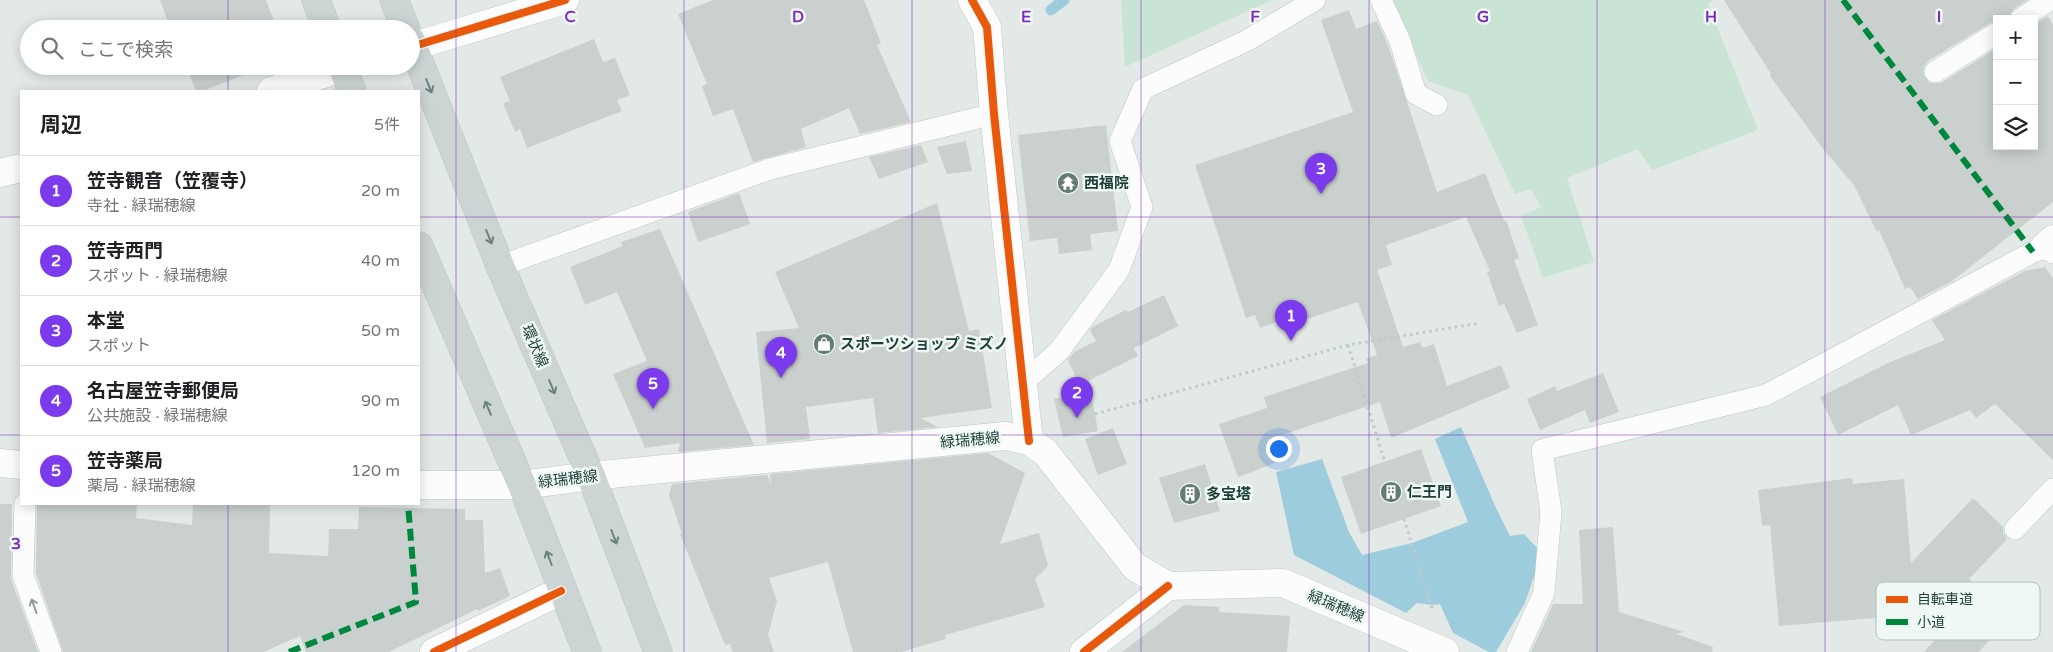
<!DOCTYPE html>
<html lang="ja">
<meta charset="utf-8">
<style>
body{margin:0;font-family:"Varela Round","Noto Sans JP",sans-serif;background:#f2f2f2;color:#202124}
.controls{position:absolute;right:15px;top:15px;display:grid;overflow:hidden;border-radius:0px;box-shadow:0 2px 12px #0003}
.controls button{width:45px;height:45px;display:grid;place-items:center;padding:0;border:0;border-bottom:1px solid #e0e0e0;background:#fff;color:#202124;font:25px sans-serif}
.you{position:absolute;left:1278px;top:448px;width:18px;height:18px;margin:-12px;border:4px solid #fff;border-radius:50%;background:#1a73e8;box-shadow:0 0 0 8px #1a73e833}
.badge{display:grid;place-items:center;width:32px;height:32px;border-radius:50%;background:#7c3aed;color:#fff;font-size:16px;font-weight:700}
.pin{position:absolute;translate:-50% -41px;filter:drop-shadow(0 1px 2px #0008)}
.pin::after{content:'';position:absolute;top:26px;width:18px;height:15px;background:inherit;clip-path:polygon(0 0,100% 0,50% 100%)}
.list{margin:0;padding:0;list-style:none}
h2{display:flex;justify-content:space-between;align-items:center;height:65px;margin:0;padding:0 20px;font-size:21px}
h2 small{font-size:16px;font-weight:400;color:#757577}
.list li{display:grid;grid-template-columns:32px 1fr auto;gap:15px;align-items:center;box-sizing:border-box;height:70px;padding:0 20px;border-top:1px solid #e0e0e0}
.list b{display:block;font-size:19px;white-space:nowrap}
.list p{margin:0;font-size:16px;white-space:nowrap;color:#757577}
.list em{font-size:16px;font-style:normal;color:#757577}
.icon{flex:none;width:28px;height:28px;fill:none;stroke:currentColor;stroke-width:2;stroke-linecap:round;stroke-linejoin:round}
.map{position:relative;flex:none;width:2053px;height:652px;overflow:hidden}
.search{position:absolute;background:#fff;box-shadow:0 2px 12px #0003;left:20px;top:20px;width:400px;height:55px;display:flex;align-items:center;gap:12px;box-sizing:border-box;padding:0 18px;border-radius:28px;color:#757577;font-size:19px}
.panel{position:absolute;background:#fff;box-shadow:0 2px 12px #0003;left:20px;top:90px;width:400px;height:415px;border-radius:0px}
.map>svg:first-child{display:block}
</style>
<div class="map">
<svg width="2053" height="652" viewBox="0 0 2053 652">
<rect width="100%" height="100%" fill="#e2e9e6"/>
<!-- green -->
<path fill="#c9e4d4" d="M 1121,0 L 1272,0 L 1125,67 Z
M 1391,0 L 1712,0 L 1708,4 L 1758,130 L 1652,170 L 1638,149 L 1567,178 L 1594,262 L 1543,278 L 1521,216 L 1541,207 L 1531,189 L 1515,194 L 1468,95 L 1428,81 Z"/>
<!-- water -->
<path fill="#9dcddc" d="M 1461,427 L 1496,508 L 1510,536 L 1524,534 L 1542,553 L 1525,603 L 1496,652 L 1489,652 L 1453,633 L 1440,604 L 1432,605 L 1417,603 L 1406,613 L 1294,555 L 1276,472 L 1322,459 L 1349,532 L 1362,555 L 1412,543 L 1468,522 L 1435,439 Z"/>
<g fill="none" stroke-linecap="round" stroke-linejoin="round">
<!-- stream -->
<path stroke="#9dcddc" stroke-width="11" d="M 1051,10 L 1064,0"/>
</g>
<!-- building -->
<path fill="#c9d0ce" d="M 160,0 L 266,0 L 277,29 L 171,29 Z
M 713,0 L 864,0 L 881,43 L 877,45 L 911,122 L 860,134 L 849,108 L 801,129 L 806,147 L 753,162 L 733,109 L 713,116 L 702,86 L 707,84 L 678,14 Z
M 1724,0 L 2027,0 L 2013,9 L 2008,19 L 1997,19 L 1928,61 L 1924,67 L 1923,73 L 1929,83 L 1941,83 L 1997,48 L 1997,146 L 2034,146 L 2034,25 L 2048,16 L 2053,25 L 2053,202 L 1952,281 L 1918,299 L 1910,287 L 1905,289 L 1879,230 L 1877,232 L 1854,185 L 1824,150 L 1770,76 L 1771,74 Z
M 1349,10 L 1356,29 L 1377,21 L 1388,45 L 1437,192 L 1485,173 L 1504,221 L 1506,220 L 1519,258 L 1514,260 L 1538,325 L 1517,333 L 1504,304 L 1499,306 L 1487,272 L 1490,271 L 1466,217 L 1386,245 L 1392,265 L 1377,270 L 1403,347 L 1420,342 L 1422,348 L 1434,344 L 1447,386 L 1501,365 L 1510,388 L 1391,438 L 1380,402 L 1267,440 L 1275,463 L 1238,477 L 1219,424 L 1267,408 L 1264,397 L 1368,363 L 1366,359 L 1377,355 L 1358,302 L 1289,325 L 1287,318 L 1260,328 L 1255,315 L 1246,318 L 1195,165 L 1353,112 L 1321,20 Z
M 594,39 L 603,62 L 615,58 L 630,95 L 617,100 L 622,111 L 527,148 L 520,129 L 515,132 L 503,103 L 510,101 L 500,77 Z
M 186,66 L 266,66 L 203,91 L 196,91 Z
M 1106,125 L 1118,231 L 1090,234 L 1092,250 L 1059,254 L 1057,238 L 1030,241 L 1018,135 Z
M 966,141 L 972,171 L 947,174 L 937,147 Z
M 921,145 L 928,162 L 879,179 L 869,157 Z
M 739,193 L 750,224 L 698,242 L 688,212 Z
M 937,203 L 969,331 L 979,329 L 992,408 L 920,418 L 938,427 L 878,433 L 873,398 L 806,407 L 810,439 L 767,443 L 756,332 L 799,328 L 775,272 Z
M 660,229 L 754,445 L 678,452 L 680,443 L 645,448 L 613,374 L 647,361 L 617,292 L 585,305 L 570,267 L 623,246 L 621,242 Z
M 2045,267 L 2053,278 L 2053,460 L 1995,404 L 1976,418 L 1970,410 L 1911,435 L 1898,405 L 1838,435 L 1820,397 L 1888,363 L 1945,340 L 1932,320 L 2025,271 Z
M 1164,295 L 1178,326 L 1134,348 L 1138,356 L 1080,385 L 1068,360 L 1074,352 L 1096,341 L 1090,330 L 1092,327 L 1126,310 L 1128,312 Z
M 1603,373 L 1619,412 L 1590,423 L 1585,410 L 1540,430 L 1527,399 L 1555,386 L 1557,391 Z
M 1091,393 L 1098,431 L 1063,437 L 1054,399 Z
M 1113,428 L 1127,464 L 1098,475 L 1085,439 Z
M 1421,449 L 1441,506 L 1361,534 L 1341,477 Z
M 988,453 L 1025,473 L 1000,544 L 1039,533 L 1048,566 L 1035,579 L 1045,607 L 945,635 L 946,639 L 901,652 L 853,652 L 828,562 L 769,578 L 777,601 L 768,635 L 774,652 L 733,652 L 730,644 L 725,645 L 680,534 L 682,534 L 669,495 L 672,484 L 767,475 L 771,484 L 770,474 Z
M 1205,464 L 1220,511 L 1174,523 L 1159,478 Z
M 1852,478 L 1853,484 L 1904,479 L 1911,563 L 1973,498 L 2003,527 L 2003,533 L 2007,539 L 1969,579 L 2008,615 L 1996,627 L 1999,629 L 1979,652 L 1924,652 L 1956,617 L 1887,622 L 1886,617 L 1779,626 L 1770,525 L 1762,526 L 1758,490 Z
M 0,504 L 12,504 L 11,579 L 38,652 L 0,652 Z
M 37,504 L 137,504 L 136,518 L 192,525 L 193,504 L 270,504 L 269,553 L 328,556 L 329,529 L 358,529 L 359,507 L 465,509 L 465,520 L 483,520 L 485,573 L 500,568 L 510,596 L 478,611 L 477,609 L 389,652 L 306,652 L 300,636 L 263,652 L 63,652 L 36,573 Z
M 1613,527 L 1619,612 L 1684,632 L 1676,634 L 1713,647 L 1712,652 L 1531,652 L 1553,604 L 1583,604 L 1579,530 Z
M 1184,605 L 1219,607 L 1219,612 L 1290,616 L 1287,652 L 1122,652 Z"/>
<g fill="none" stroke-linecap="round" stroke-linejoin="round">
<!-- lane casing -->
<g stroke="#bfc6c3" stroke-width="22">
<path id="lane" d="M 1381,0 L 1400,41 L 1416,94 L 1437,105
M 2020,19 L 2050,0
M 1935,72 L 1997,33
M 500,266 L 770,169 L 994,114
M 1023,383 L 1059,351 L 1119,270 L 1142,207 L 1120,141 L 1143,89 L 1246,41 L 1315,0
M 25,504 L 23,575 L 51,652
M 2015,529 L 2053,489
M 1517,652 L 1544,593 L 1551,512 L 1542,450 L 1766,395 L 2033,252 L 2045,246 L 2053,253"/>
</g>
<!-- street casing -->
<g stroke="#bfc6c3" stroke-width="29">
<path id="street" d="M 972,0 L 987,27 L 994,114 L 1029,441
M 271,91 L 342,68
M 0,173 L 21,168
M 2045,246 L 2053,239
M 434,652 L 561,591
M 1084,652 L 1168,586"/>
</g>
<!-- secondary casing -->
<g stroke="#bdc7c4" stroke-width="29">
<path id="secondary" d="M 411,47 L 565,0
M 0,463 L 21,465
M 419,485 L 522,485 L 591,476 L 1005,436 L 1029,441 L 1046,453 L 1135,567 L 1168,586 L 1283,583 L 1445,652"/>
</g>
<!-- primary casing -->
<g stroke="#bbc5c3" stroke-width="29">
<path id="primary" d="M 316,0 L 327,29
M 394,0 L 406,29
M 411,41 L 500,266 L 591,476 L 658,652
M 342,66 L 352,91
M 419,246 L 522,485 L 587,652"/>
</g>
<!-- path -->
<path stroke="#bfcac7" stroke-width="3" stroke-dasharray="2.5 4" stroke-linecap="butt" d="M 1348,345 L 1385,462
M 1095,414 L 1348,345 L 1480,323
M 1404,519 L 1433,611"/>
<!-- lane -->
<use href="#lane" stroke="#fbfcfb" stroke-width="21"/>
<!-- street -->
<use href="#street" stroke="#fbfcfb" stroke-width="28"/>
<!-- secondary -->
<use href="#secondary" stroke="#fbfcfb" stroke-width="28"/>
<!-- primary -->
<use href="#primary" stroke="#ccd5d4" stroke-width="28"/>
<!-- quiet -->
<path stroke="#00873e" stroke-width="6" stroke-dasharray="12 6" stroke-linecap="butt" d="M 1843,0 L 2033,252
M 289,652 L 416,602 L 408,504"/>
<!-- cycleway casing -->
<g stroke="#eff8f5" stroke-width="11">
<path id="cycleway" d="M 972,0 L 987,27 L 994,114 L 1029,441
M 411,47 L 565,0
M 434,652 L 561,591
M 1084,652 L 1168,586"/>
</g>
<!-- cycleway -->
<use href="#cycleway" stroke="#e8590c" stroke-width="8"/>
</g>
<!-- one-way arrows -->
<defs><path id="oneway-shaft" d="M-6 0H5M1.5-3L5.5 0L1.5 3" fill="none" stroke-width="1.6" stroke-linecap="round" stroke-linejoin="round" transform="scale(1.25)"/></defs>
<g stroke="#6c827e">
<use href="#oneway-shaft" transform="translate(429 86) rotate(68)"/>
<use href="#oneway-shaft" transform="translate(489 237) rotate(68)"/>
<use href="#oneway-shaft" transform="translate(552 387) rotate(67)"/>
<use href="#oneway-shaft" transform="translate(488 408) rotate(-113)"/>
<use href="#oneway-shaft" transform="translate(614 537) rotate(69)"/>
<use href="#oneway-shaft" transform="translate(549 558) rotate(-111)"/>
</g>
<use stroke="#8c9d9a" href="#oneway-shaft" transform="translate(34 606) rotate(-110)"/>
<!-- grid -->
<path fill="none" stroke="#7b2cbf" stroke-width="1" stroke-opacity="0.55" d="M 228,0 L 228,29M 456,0 L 456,652M 684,0 L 684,652M 912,0 L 912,652M 1141,0 L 1141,652M 1369,0 L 1369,652M 1597,0 L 1597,652M 1825,0 L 1825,652M 228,66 L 228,91M 0,217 L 21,217M 419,217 L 2053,217M 0,435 L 21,435M 419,435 L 2053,435M 228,504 L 228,652"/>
<!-- icons -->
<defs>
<g id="temple-disc" transform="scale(1.125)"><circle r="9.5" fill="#637a75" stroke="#eff8f5"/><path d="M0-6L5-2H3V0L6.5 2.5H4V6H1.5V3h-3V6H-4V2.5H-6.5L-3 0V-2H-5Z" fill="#fff"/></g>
<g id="shop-disc" transform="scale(1.125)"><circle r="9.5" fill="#637a75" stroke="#eff8f5"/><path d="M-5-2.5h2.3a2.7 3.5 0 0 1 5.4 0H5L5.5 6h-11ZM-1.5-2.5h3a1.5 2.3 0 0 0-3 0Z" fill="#fff"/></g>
<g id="building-disc" transform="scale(1.125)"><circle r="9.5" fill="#637a75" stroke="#eff8f5"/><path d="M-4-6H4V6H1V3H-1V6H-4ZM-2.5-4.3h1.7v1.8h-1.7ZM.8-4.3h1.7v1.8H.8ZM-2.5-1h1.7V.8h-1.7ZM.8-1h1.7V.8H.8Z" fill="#fff"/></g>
</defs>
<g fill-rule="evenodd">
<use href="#temple-disc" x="1068" y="183"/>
<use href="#shop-disc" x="824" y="344"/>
<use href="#building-disc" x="1391" y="492"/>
<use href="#building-disc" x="1190" y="494"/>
</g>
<g text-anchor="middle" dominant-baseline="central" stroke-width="5" stroke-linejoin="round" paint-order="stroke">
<!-- poi labels -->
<g font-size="15" font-weight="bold" fill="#1e3e38" stroke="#eff8f5" text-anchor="start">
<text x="1084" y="183">西福院</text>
<text x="840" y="344">スポーツショップ ミズノ</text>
<text x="1407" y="492">仁王門</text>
<text x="1206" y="494">多宝塔</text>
</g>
<!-- street labels -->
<g font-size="15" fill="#1e3e38" stroke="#eff8f5">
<text transform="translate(535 346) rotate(67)">環状線</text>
<text transform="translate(970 440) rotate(-5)">緑瑞穂線</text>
<text transform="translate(568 479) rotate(-7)">緑瑞穂線</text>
<text transform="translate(1336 606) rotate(23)">緑瑞穂線</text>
</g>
</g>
<!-- legend -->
<rect x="1876" y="582" width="164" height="58" rx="8" fill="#eff8f5" stroke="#b0c0bc" stroke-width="1"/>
<rect x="1886" y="596" width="22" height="7" fill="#e8590c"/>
<rect x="1886" y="619" width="22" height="6" fill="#00873e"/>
<g font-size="14" fill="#1e3e38">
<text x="1917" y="604">自転車道</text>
<text x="1917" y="627">小道</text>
</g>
<g font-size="16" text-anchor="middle" font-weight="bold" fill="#7b2cbf" stroke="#eff8f5" stroke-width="5" stroke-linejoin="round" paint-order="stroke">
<text x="570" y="22">C</text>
<text x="798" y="22">D</text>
<text x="1026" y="22">E</text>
<text x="1255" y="22">F</text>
<text x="1483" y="22">G</text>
<text x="1711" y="22">H</text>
<text x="1939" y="22">I</text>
<text x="16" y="549">3</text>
</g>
</svg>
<div class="controls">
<button>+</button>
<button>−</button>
<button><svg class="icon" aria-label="layers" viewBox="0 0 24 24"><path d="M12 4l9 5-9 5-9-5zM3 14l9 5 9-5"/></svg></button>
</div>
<div class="you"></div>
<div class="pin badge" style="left:1291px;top:341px">1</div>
<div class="pin badge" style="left:1077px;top:418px">2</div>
<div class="pin badge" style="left:1321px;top:194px">3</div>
<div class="pin badge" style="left:781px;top:378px">4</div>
<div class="pin badge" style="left:653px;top:409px">5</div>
<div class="search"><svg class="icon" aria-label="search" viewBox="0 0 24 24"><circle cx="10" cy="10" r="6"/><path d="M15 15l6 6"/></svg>ここで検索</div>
<section class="panel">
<h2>周辺<small>5件</small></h2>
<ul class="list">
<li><span class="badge">1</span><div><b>笠寺観音（笠覆寺）</b><p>寺社 · 緑瑞穂線</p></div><em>20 m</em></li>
<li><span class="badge">2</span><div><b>笠寺西門</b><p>スポット · 緑瑞穂線</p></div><em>40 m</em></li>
<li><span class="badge">3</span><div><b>本堂</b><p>スポット</p></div><em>50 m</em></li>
<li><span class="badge">4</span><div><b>名古屋笠寺郵便局</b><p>公共施設 · 緑瑞穂線</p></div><em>90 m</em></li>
<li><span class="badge">5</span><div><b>笠寺薬局</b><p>薬局 · 緑瑞穂線</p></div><em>120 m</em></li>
</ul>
</section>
</div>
